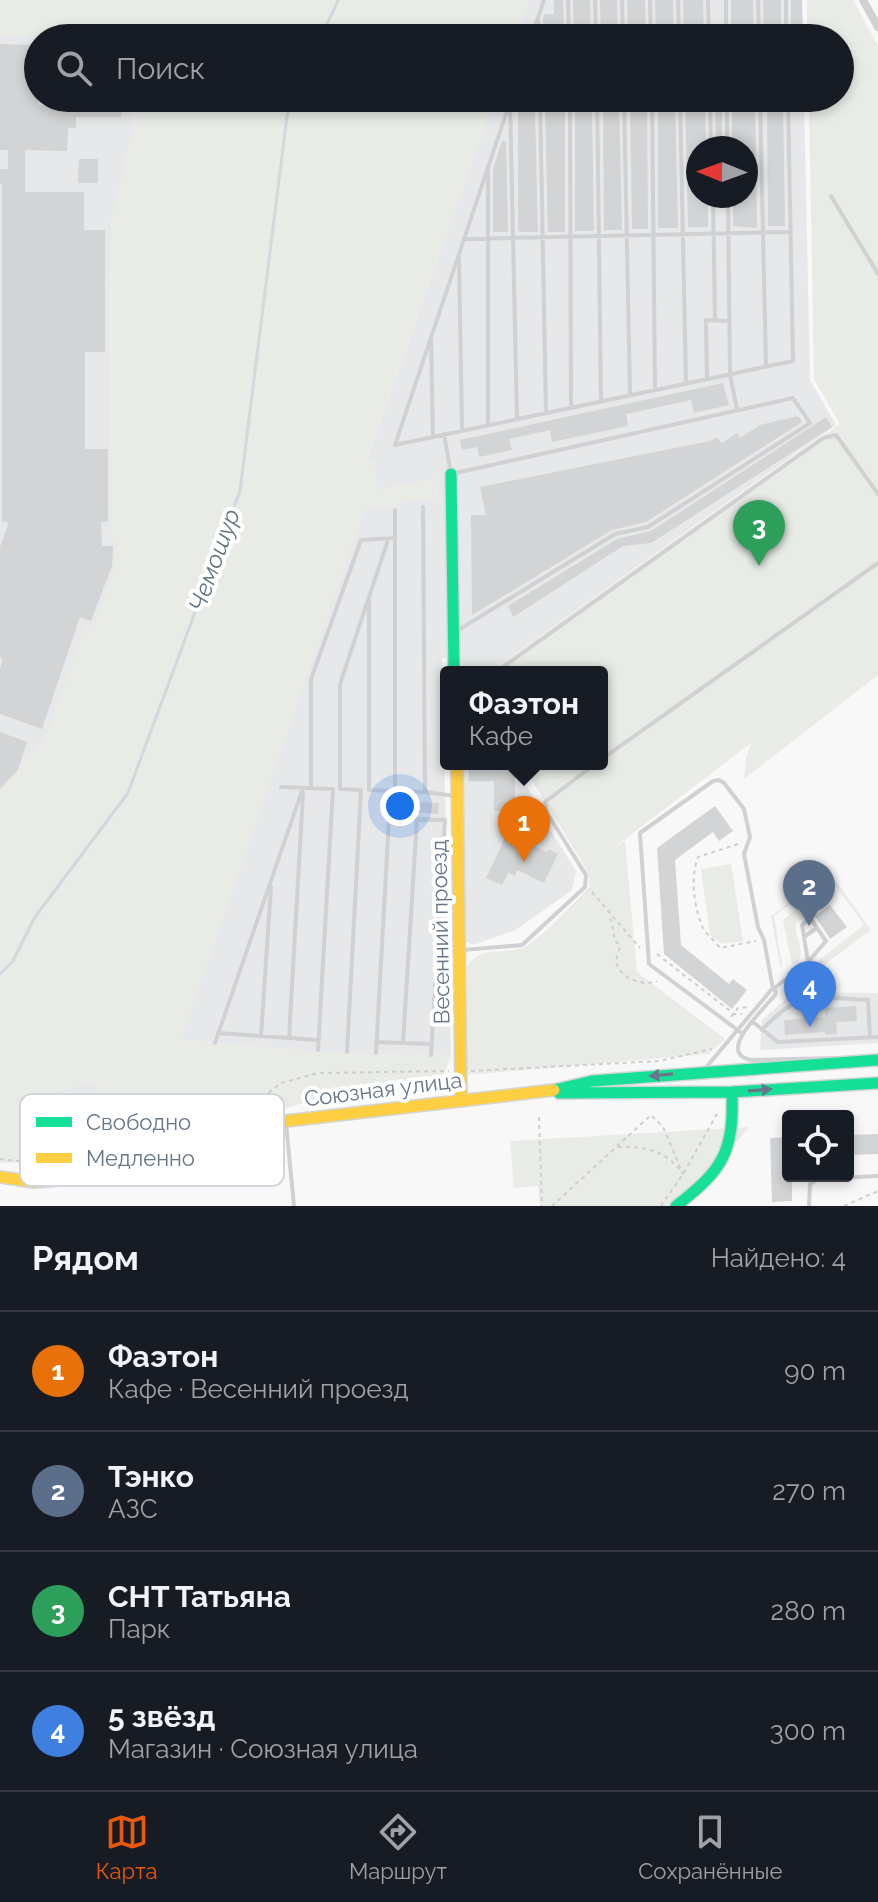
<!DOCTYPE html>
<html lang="ru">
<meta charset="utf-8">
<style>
body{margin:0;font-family:Raleway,sans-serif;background:#20242c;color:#f1f3f6}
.controls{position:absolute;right:24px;bottom:24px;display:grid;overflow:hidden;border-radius:8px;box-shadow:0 4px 12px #0003}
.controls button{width:72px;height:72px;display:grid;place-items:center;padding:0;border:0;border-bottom:2px solid #363941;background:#171b24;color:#f1f3f6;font:40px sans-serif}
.compass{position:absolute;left:686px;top:136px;width:72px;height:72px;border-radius:50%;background:#171b24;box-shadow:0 4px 12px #0003;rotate:271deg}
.you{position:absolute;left:400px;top:806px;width:28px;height:28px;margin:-20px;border:6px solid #fff;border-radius:50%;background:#1a73e8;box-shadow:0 0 0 12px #1a73e833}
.badge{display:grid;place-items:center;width:52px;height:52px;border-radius:50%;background:#ea580c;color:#fff;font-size:26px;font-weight:700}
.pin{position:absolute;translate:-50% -66px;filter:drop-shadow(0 2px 4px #0008)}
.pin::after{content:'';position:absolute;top:42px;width:28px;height:24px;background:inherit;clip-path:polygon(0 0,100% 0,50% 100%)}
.popup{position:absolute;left:440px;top:666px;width:168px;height:104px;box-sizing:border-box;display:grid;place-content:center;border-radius:8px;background:#171b24;filter:drop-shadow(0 2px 6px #0005);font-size:26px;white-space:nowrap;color:#9ea1a6}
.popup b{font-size:30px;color:#f1f3f6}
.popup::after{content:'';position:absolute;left:50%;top:100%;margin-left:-16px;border:16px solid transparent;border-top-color:#171b24}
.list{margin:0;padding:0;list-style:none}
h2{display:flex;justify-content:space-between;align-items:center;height:104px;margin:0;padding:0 32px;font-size:34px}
h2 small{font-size:26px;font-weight:400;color:#9ea1a6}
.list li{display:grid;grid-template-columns:52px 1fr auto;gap:24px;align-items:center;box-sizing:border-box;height:120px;padding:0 32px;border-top:2px solid #363941}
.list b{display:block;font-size:30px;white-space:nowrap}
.list p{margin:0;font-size:26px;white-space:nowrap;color:#9ea1a6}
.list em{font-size:26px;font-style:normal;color:#9ea1a6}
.icon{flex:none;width:44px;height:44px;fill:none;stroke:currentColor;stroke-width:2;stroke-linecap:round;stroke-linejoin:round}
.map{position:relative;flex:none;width:878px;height:1206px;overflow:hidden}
.search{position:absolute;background:#171b24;box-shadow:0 4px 12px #0003;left:24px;right:24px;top:24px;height:88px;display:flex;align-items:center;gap:20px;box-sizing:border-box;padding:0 28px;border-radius:44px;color:#9ea1a6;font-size:30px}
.sheet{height:584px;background:#171b24}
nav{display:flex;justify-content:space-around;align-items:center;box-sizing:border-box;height:112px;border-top:2px solid #363941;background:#171b24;font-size:22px;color:#9ea1a6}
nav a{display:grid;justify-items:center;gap:4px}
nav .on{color:#ea580c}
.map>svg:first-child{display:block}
</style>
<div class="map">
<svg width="878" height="1206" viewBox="0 0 878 1206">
<rect width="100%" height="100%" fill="#f8f8f8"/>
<!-- built -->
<path fill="#e7e8e9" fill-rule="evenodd" d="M 528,0 L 802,0 L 803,38 L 515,38 Z
M 0,34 L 109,36 L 38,38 L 38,98 L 127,98 L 135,124 L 110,227 L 111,541 L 117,542 L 116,566 L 95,627 L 86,624 L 47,737 L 0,789 Z
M 494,98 L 804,98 L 810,380 L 836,425 L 489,672 L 466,672 L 458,658 L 442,658 L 451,1056 L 325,1053 L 180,1040 L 364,509 L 438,496 L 437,479 L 377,491 L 374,460 L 366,462 ZM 698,148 L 746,148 L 746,196 L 698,196 Z
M 462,764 L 515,764 L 537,805 L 534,814 L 542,817 L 576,871 L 572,890 L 516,930 L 473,945 L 465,941 Z
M 794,992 L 878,993 L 878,1043 L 760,1050 L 762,1020 Z
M 95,1080 L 114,1151 L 62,1161 L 57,1159 L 43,1095 Z"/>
<!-- green -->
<path fill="#e8ebe6" d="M 0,0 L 528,0 L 515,38 L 109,38 L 0,34 Z
M 807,0 L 853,0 L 878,46 L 878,675 L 744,779 L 746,759 L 751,743 L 612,849 L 625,841 L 637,972 L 725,1039 L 708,1054 L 467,1075 L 467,967 C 480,944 503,956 523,947 C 540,941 575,901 589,887 L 589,876 L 585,867 L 522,764 L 602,764 L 602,672 L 489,672 L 840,424 L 814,379 L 809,98 L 840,98 L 840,38 L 807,38 Z
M 127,98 L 494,98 L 366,461 L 374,460 L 378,491 L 437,479 L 438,496 L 364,509 L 180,1040 L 325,1053 L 451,1056 L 440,1084 L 341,1095 L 310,1101 L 260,1116 L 186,1149 L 143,1157 L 138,1148 L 114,1151 L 95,1080 L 43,1095 L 20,1106 L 29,1148 L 62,1161 L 0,1163 L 0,789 L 47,737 L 86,623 L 95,627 L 116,566 L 117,542 L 111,541 L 110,227 L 135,124 Z
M 731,864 L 743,941 L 722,944 L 710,935 L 701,869 Z
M 829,872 L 871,930 L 796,986 L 791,982 L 864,925 L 828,875 L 774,916 L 782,965 L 780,966 L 771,916 Z
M 819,890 L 829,892 L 830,898 L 795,924 L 801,953 L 798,963 L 792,964 L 783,920 Z
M 749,1127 L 684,1206 L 540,1206 L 538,1186 L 514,1188 L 510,1141 Z"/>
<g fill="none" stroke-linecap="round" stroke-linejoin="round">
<!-- stream -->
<path stroke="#d2d8dc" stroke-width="3" d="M 321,38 L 338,0
M 0,974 L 13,961 L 35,917 L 128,793 L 240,491 L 287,116 L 295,98"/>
</g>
<!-- building -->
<path fill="#d3d4d5" d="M 554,0 L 563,0 L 564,38 L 544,38 L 543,19 L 545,14 L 554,14 Z
M 573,0 L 590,0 L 591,38 L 574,38 Z
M 600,0 L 617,0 L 618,38 L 601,38 Z
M 627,0 L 645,0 L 646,38 L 628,38 Z
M 655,0 L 673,0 L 674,38 L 656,38 Z
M 683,0 L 703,0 L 704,38 L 684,38 Z
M 731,0 L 753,0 L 754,38 L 731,38 Z
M 763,0 L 781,0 L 781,38 L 764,38 Z
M 791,0 L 802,0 L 803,38 L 791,38 Z
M 0,44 L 38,45 L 38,105 L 121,105 L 121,117 L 76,117 L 76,128 L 68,128 L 67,151 L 25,150 L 25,192 L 84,192 L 84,230 L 105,230 L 105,352 L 85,352 L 85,449 L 108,449 L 108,522 L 101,522 L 102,546 L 113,546 L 112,566 L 91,621 L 80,617 L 42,729 L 0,714 L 0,669 L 3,660 L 0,657 L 0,547 L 9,522 L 2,522 L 2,184 L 0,184 L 0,169 L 8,169 L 8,150 L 0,150 Z
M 705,98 L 706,148 L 698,148 L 698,196 L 708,196 L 708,227 L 688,227 L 685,99 Z
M 715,98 L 722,98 L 722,148 L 716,148 Z
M 767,98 L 783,98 L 785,226 L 768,226 Z
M 658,99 L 675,99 L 678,228 L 658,228 Z
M 732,99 L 755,99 L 757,228 L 733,226 L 733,196 L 746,196 L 746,148 L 732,148 Z
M 630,100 L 647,100 L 648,229 L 632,229 Z
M 603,101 L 619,101 L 622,230 L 604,230 Z
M 582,102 L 592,102 L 594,231 L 575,231 L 575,103 Z
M 565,103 L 565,232 L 548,232 L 545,109 L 548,109 L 548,104 Z
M 530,104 L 531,111 L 535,110 L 538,232 L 522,232 L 518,231 L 518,105 Z
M 502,141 L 506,141 L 508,232 L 493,232 L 493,169 Z
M 79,159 L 98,159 L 98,183 L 78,183 Z
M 723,383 L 729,405 L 694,413 L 691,400 L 626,414 L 628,426 L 552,442 L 550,430 L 509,439 L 512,450 L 479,457 L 477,447 L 462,450 L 460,440 Z
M 798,416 L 802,422 L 646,522 L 612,530 L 472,615 L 471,515 L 486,515 L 480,487 L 710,441 L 717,437 L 722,443 L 737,433 L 740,438 L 760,425 Z
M 826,417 L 832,427 L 651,543 L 623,546 L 513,617 L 508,606 L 617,539 L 651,531 Z
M 0,732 L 27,742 L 18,770 L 0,789 Z
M 469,764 L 515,764 L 515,811 L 494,811 L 494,781 L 469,781 Z
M 404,801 L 439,803 L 438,814 L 404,812 Z
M 715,806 L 733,831 L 719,841 L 713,832 L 675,860 L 681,945 L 729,984 L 733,979 L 747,990 L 732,1009 L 664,954 L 657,848 Z
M 507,834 L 547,852 L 548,849 L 558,854 L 544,883 L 517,870 L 515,876 L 508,873 L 502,885 L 486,878 Z
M 830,905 L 847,927 L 830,939 L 815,916 Z
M 856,1006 L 857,1021 L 836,1022 L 837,1034 L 826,1035 L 825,1032 L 785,1035 L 784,1020 L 825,1017 L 825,1008 Z
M 92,1106 L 101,1143 L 71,1151 L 62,1113 Z
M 878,1134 L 878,1154 L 848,1155 L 848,1135 Z
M 788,1137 L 788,1176 L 792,1176 L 792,1201 L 772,1202 L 770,1138 Z"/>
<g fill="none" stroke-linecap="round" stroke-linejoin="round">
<!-- fast casing -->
<g stroke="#d3d5d7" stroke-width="14">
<path id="fast" d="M 451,474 L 454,672
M 554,1090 L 592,1081 L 878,1060
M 559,1093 L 732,1092 L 878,1083
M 676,1206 C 723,1170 734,1152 732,1092"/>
</g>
<!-- slow casing -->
<g stroke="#d3d5d7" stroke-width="14">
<path id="slow" d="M 457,764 L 461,1100
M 0,1177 L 34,1182 L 175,1170 L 286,1121 L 554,1090"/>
</g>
<!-- path -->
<path stroke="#cdcecf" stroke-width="2" stroke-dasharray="4 4" stroke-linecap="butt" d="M 738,844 L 698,857 C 690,877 694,908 703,928 C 707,935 715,941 720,948 L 756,941
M 592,892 L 640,948
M 609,910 L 615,940 L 620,946 C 619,952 615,960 617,965 C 622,979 645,987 657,981
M 657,954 L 734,1014 L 742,1014
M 731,1017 L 738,1008 L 748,1007
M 471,1071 L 659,1061 L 712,1049
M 539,1117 L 542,1206
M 618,1147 C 643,1146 664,1150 680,1170
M 0,1159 L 53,1165 L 149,1158 L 209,1139 L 281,1083 L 318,1073 L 449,1071
M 552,1206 L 651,1115 L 663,1127 L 683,1174
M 661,1206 L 683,1174 L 717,1114
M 844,1206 L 878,1191"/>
<!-- lane -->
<path stroke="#d0d1d3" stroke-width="4" d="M 568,0 L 569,38
M 595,0 L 596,38
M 622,0 L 623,38
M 650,0 L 651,38
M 678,0 L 679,38
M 708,0 L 709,38
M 726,0 L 726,38
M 758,0 L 759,38
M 786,0 L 786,38
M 538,20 L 539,38
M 531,38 L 544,0
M 570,98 L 571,407
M 597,98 L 601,401
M 624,98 L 630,395
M 652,98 L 655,390
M 680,98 L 686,383
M 710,98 L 711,148
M 727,98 L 727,148
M 760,98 L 766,367
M 540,99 L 546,413
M 488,171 L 488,425
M 713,196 L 715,320
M 728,196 L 730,375 L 737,409
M 831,196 L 878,274
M 464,239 L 789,232
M 459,257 L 462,430
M 431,339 L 433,437
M 707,379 L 706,320 L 728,321
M 517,419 L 510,100 L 579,98
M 444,434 L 451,474 L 793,398 L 810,423 L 648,527 L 615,534 L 455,632
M 395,445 L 793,361 L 788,98
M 395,445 L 510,102
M 423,507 L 425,792
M 395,510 L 395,818
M 496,672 L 823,438 L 836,435 L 878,494
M 602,759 L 878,563
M 281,787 L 332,789
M 311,788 L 311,679 L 361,540 L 395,538
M 340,789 L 340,684 L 388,540
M 341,789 L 360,790
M 369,790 L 369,601
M 369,790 L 425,792 L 456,796
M 804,936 L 802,925 L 810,918 L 817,928
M 463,950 L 522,945 L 585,887 L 586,875 L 547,813 L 545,802 L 595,764
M 753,1022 L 778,1042 L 878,1037
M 762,1030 C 799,989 818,998 868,1000 L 870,1037
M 218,1033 L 318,1040
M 743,1034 L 649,964 L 640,833 L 713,781 L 719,780 L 724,783 L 744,809 L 750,837 L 744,854 L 758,927 L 764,940 L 773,989 L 808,962 L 804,937 L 817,928 L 826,941 L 808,962
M 261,1036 L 271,887
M 289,1038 L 303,794
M 376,1042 L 432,1044
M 215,1043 L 303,788
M 403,1043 L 417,819
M 318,1050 L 333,789
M 347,1052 L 361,790
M 376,1053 L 389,818 L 445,820 L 431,1055
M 703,1071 L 772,989 L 776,991 L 775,995 C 764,1009 714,1054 752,1060 L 836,1058
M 286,1123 L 294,1206
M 809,1206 L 810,1184 L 818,1179 L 878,1176"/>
<!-- street -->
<path stroke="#d0d1d3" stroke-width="8" d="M 863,0 L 878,27"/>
<!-- fast -->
<use href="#fast" stroke="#16e098" stroke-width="11"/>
<!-- slow -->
<use href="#slow" stroke="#ffcf43" stroke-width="11"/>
</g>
<!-- one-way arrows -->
<defs><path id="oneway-solid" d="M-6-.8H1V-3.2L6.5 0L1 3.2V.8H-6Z" transform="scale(2)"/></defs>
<g fill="#677689">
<use href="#oneway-solid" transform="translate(661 1075) rotate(175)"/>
<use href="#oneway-solid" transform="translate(760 1090) rotate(-4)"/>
</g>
<g text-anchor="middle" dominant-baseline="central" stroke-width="8" stroke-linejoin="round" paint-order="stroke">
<!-- street labels -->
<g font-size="22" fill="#677689" stroke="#fff">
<text transform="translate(440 932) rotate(-91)">Весенний проезд</text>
<text transform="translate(383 1089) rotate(-7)">Союзная улица</text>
</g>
<!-- water labels -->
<g font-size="24" font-style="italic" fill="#637783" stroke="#fff">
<text transform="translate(214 560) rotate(-70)">Чемошур</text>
</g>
</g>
<!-- legend -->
<rect x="20" y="1094" width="264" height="92" rx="12" fill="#fff" stroke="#d1d6dc" stroke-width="2"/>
<rect x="36" y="1117" width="36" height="10" fill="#16e098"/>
<rect x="36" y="1153" width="36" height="10" fill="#ffcf43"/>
<g font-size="22" fill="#677689">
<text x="86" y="1130">Свободно</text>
<text x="86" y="1166">Медленно</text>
</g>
</svg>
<div class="controls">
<button><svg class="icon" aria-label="locate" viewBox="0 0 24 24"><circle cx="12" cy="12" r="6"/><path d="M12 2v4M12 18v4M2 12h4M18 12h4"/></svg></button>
</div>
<svg class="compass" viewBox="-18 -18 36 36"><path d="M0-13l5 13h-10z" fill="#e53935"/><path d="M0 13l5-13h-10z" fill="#9ea1a6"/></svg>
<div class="you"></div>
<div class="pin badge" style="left:524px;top:862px;background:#e8710a">1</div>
<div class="popup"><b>Фаэтон</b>Кафе</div>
<div class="pin badge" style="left:809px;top:926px;background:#5c6f8a">2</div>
<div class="pin badge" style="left:759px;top:566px;background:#2e9e5b">3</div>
<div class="pin badge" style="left:810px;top:1027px;background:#3f7fe0">4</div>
<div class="search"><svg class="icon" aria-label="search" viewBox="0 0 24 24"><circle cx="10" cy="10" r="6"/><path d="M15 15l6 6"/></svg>Поиск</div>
</div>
<section class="sheet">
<h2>Рядом<small>Найдено: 4</small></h2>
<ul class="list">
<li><span class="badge" style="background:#e8710a">1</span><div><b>Фаэтон</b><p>Кафе · Весенний проезд</p></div><em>90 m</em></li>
<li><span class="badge" style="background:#5c6f8a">2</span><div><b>Тэнко</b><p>АЗС</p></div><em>270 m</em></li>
<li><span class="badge" style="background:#2e9e5b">3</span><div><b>СНТ Татьяна</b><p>Парк</p></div><em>280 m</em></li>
<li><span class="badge" style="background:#3f7fe0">4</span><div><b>5 звёзд</b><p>Магазин · Союзная улица</p></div><em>300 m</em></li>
</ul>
</section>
<nav>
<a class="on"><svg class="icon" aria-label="map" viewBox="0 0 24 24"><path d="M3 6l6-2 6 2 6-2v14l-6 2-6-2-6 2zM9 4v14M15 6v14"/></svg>Карта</a>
<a><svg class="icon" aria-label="directions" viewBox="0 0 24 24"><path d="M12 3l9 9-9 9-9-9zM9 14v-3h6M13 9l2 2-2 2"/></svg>Маршрут</a>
<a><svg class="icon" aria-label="saved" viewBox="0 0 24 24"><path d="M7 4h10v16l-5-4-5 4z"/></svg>Сохранённые</a>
</nav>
